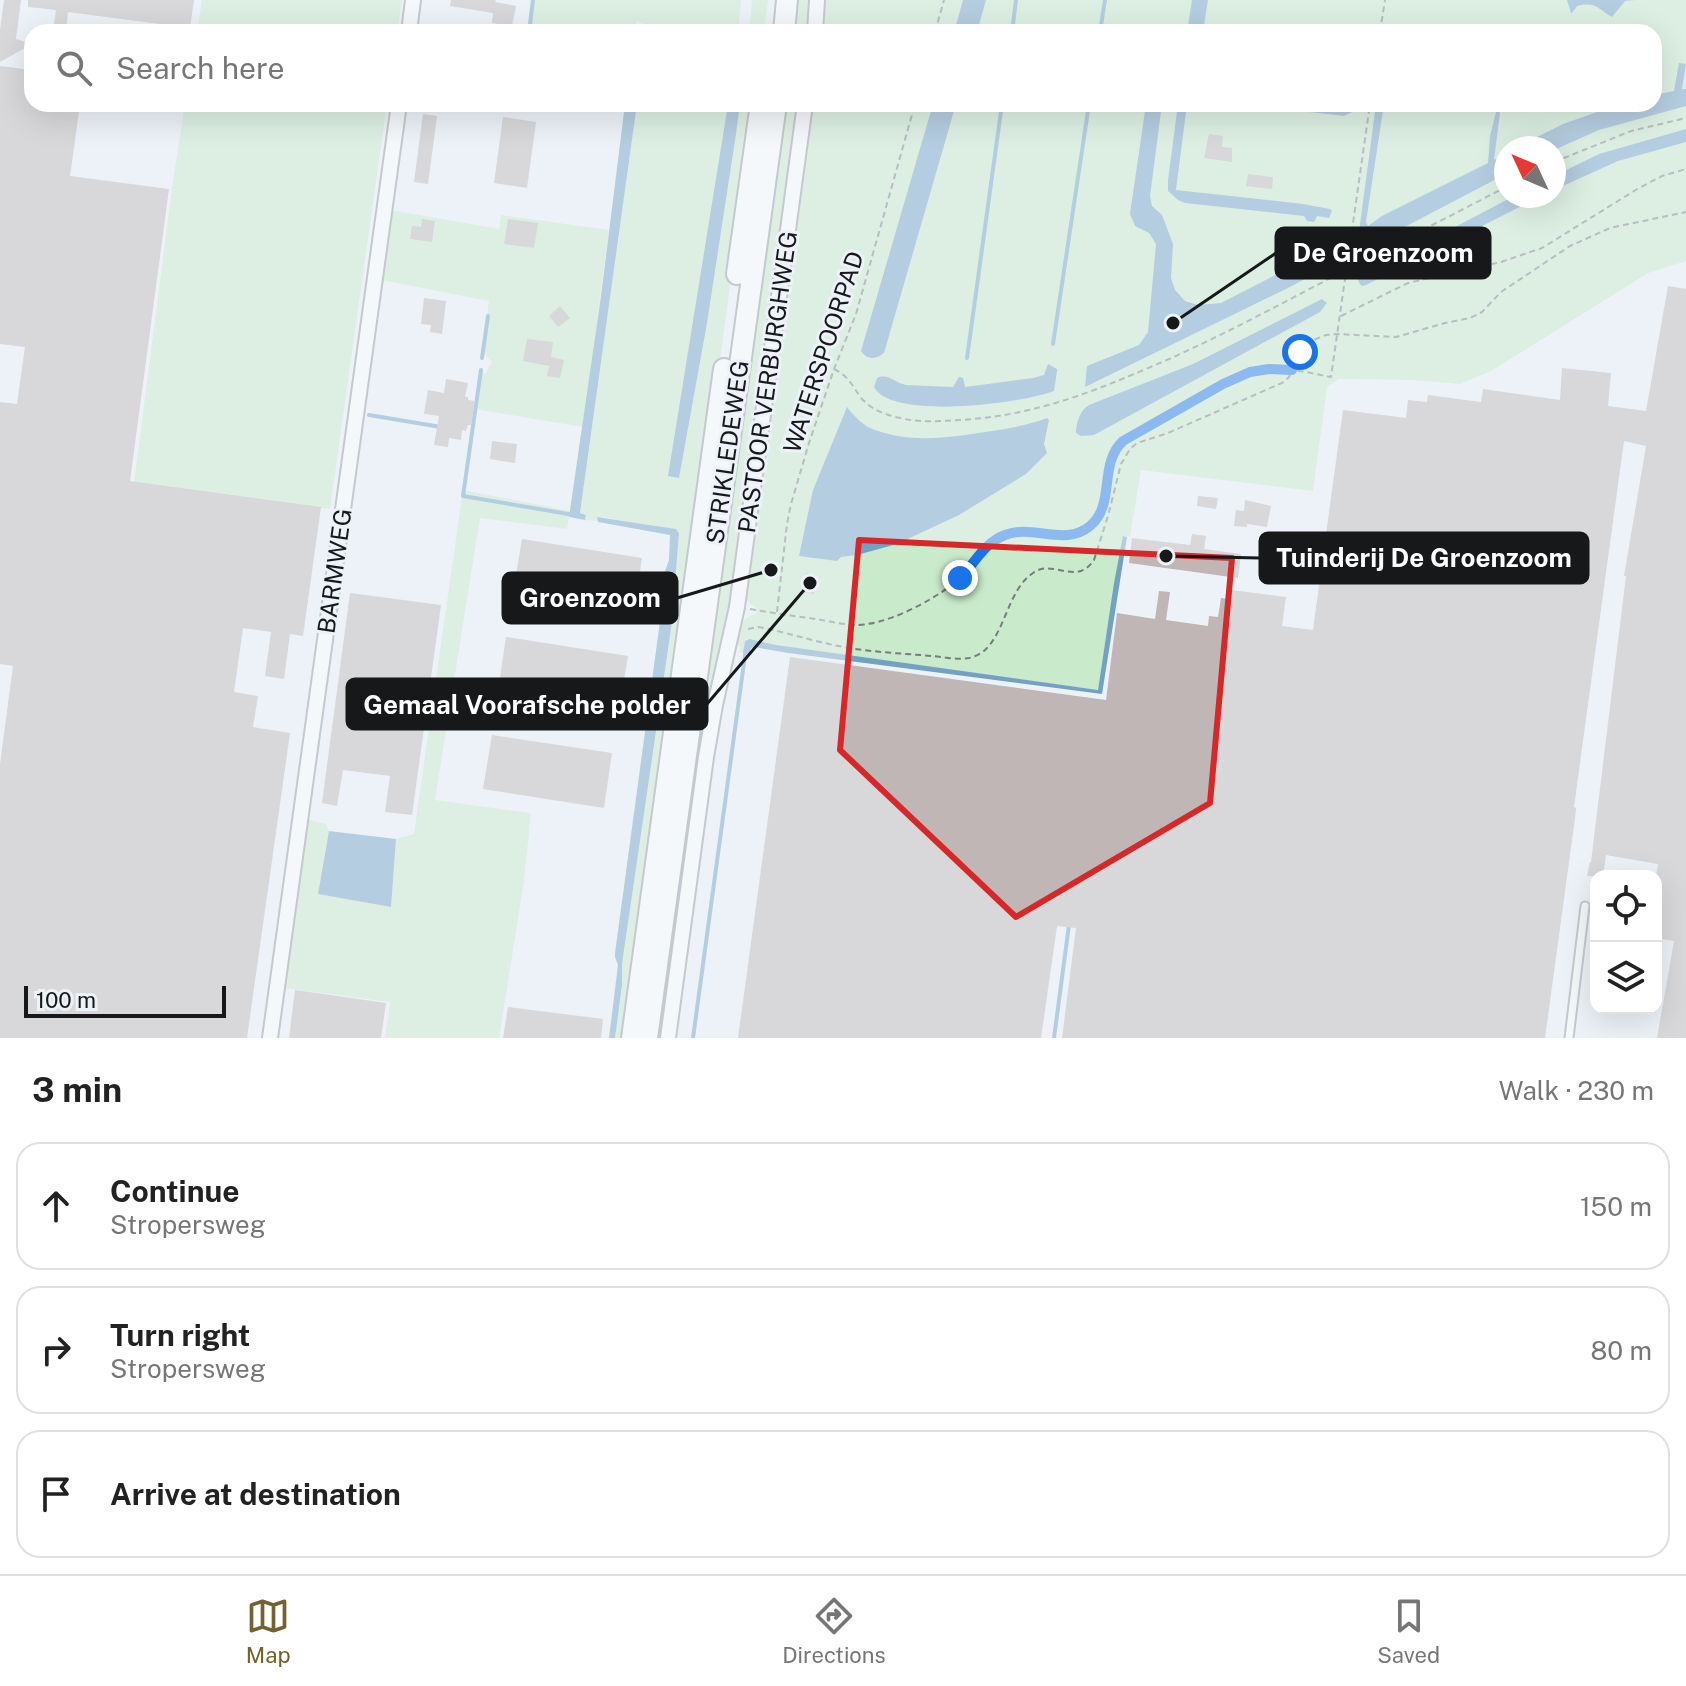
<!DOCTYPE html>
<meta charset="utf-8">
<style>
body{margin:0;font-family:"Public Sans",sans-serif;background:#f6f6f6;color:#222}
.controls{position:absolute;right:24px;bottom:24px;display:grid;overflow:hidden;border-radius:16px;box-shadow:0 8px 32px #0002}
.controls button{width:72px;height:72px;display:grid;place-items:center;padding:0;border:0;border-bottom:2px solid #e0e0e0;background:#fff;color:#222;font:40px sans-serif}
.compass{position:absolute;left:1494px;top:136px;width:72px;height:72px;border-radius:50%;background:#fff;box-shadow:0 8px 32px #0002;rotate:314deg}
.scale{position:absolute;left:24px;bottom:20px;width:202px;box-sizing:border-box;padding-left:8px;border:4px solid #16181a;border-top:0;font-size:22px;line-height:28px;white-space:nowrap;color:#16181a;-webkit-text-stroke:6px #ecf2f8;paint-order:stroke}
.stop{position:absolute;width:24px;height:24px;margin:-18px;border:6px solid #1a73e8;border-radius:50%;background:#fff}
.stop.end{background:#1a73e8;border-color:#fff;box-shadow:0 2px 8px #0008}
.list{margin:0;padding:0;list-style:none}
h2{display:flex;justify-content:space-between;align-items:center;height:104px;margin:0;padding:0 32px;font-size:34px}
h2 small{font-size:26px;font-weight:400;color:#767676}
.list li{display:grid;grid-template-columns:52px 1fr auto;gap:24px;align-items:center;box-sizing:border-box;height:128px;margin:0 16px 16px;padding:0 16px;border:2px solid #e0e0e0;border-radius:24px}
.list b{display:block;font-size:30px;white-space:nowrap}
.list p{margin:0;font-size:26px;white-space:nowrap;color:#767676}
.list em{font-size:26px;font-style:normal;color:#767676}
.icon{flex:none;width:44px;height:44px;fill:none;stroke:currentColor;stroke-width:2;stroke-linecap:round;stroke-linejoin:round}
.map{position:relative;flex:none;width:1686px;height:1038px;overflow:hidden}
.search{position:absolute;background:#fff;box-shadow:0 8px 32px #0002;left:24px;right:24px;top:24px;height:88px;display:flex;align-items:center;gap:20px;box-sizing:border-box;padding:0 28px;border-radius:24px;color:#767676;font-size:30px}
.sheet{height:536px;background:#fff}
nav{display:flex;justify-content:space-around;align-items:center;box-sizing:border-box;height:112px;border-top:2px solid #e0e0e0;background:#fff;font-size:22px;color:#767676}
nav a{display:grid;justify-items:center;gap:4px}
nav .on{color:#74612f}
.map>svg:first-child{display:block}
</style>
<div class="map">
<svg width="1686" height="1038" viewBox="0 0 1686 1038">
<rect width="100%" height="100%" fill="#ecf2f8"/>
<!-- green -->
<path fill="#c9ebcb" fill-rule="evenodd" d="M 202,0 L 402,0 L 397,32 L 197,32 Z
M 535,0 L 741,0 L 738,32 L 647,32 L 645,24 L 636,21 L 635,32 L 530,32 Z
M 752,0 L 768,0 L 764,32 L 749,32 Z
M 790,0 L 811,0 L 808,32 L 787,32 Z
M 822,0 L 1686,0 L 1686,261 L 1648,273 L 1491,371 L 1460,384 L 1415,380 L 1339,379 L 1327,387 L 1313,491 L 1141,470 L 1130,537 L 1124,536 L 1111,605 L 1098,690 L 752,643 L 752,640 L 746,639 L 743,653 L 739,652 L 740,646 L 736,645 C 738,631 740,617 756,614 L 756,608 L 750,604 L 745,597 L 810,104 L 1654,104 L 1654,32 L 820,32 ZM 1506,148 L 1554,148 L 1554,196 L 1506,196 Z
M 185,104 L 387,104 L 330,509 L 134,483 L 172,188 Z
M 637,104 L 728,104 L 695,317 L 673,446 L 727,189 L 740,104 L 755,104 L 627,1038 L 615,1038 L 622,985 L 622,964 L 672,622 L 679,533 L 675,529 L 602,517 L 597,520 L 597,521 L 585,520 L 586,515 L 580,513 Z
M 778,104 L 799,104 L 732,597 L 662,1038 L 650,1038 Z
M 391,210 L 499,229 L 501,215 L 609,230 L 583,427 L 475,409 L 479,372 L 485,374 L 492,362 L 482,351 L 489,301 L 382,280 Z
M 463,490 L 570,511 L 567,529 L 480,518 L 435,800 L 531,813 L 524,881 L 499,1038 L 385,1038 L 390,1002 L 276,987 L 301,818 L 326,824 L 329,831 L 318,894 L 391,906 L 396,839 L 414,834 Z"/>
<!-- water -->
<path fill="#72a1c4" d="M 963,0 L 986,0 L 977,32 L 954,32 Z
M 1192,0 L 1208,0 L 1203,32 L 1187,32 Z
M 1567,0 L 1635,0 L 1625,1 L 1612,17 C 1598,9 1596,1 1577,6 L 1572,13 L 1571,13 Z
M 1679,63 L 1686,64 L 1682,89 L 1686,89 L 1686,106 L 1599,130 L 1554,150 L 1554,148 L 1515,148 L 1563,124 L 1620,104 L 1654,104 L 1654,95 L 1674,91 Z
M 625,104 L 637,104 L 580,513 L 586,515 L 585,520 L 569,517 L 601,296 Z
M 728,104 L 740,104 L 736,134 L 707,323 L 679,478 L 668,476 Z
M 933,104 L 956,104 L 884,353 C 876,359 868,361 861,351 Z
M 1146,104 L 1162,104 L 1150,196 L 1152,206 L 1162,215 L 1173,244 L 1171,278 L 1175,290 L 1185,301 L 1198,305 L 1221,303 L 1359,232 L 1376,104 L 1384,104 L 1366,222 L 1368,226 L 1382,216 L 1488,163 L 1490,136 L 1496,112 L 1498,111 L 1500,113 L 1494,160 L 1506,153 L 1506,174 L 1286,289 L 1085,387 L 1087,366 L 1139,345 L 1148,332 L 1156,244 L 1149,233 L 1135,226 L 1130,214 Z
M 1178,104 L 1187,104 L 1176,190 L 1303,204 L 1330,209 L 1332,211 L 1329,218 L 1317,216 L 1314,222 L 1307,221 L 1304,216 L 1185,203 L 1178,200 L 1168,191 L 1168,180 Z
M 1239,104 L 1345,105 L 1355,104 L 1352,112 L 1344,116 Z
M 1686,129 L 1686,142 L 1618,161 L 1554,190 L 1554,176 L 1599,154 Z
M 1514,196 L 1541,196 L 1366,285 L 1362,286 L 1359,283 L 1358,279 L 1360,277 Z
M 1322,299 L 1327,303 L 1320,312 L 1094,435 L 1081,436 L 1076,433 C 1076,423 1080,410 1089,405 L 1193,364 Z
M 1048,364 L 1057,369 L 1057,371 L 1054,391 C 1023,403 892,421 874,387 L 877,378 C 888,373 895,383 906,385 L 953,387 L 959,377 L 963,378 L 965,387 L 1033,378 L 1044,375 Z
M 847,407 C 855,417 863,426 875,430 C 913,444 954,437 992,431 C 1011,428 1029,425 1047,418 L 1049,420 L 1044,444 L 1047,453 L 1026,474 L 959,515 L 897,544 L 857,555 L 841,557 L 837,561 L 799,556 L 813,490 Z
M 597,517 L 676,529 L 679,533 L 672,622 L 622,964 L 622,985 L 615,1038 L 609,1038 L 618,965 L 615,957 L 615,953 L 663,599 L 662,580 L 669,560 L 670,535 L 598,522 Z
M 1123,536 L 1127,537 L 1102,694 L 788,653 L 754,647 L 751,648 L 749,654 L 743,653 L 745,641 L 749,639 L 776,645 L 1098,690 L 1114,583 Z
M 329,831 L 396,839 L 391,907 L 318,894 Z"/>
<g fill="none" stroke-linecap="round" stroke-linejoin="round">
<!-- stream -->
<path stroke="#72a1c4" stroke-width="4" d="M 529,32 L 533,0
M 1012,32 L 1016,0
M 1100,32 L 1105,0
M 1053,344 L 1089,104
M 482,358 L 488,316
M 967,358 L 1002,104
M 481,370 L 463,496 L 574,515
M 369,415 L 441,427
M 693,1038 L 746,648
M 1054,1038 L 1069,925"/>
</g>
<!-- building -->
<path fill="#bfb6b5" d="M 4,0 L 21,0 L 16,39 L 32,44 L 0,62 L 0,30 Z
M 28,0 L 194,0 L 190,28 L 68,12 L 66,32 L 53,32 L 56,10 L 28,7 Z
M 451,0 L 496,0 L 495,2 L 516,6 L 512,26 L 492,23 L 493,13 L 450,6 Z
M 0,66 L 32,70 L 32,104 L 80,104 L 70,176 L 169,189 L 130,481 L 321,507 L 303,636 L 290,634 L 284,679 L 265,676 L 271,632 L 243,628 L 234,692 L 258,696 L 253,727 L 290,733 L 247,1038 L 0,1038 L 0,764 L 13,666 L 0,664 L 0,402 L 17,404 L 25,347 L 0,344 Z
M 423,114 L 437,116 L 428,184 L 414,182 Z
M 503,117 L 536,122 L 527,188 L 494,183 Z
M 1209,134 L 1223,136 L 1222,147 L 1232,148 L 1232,162 L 1204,158 Z
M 1248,174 L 1273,177 L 1272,189 L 1246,186 Z
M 422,219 L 435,221 L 432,242 L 410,239 L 412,226 L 421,227 Z
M 508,219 L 538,223 L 534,248 L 504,244 Z
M 1668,286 L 1686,289 L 1686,1038 L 1657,1038 L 1674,941 L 1656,938 L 1656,876 L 1658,864 L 1606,855 L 1603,876 L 1587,876 L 1590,862 L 1591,862 L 1626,576 L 1624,576 L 1646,446 L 1624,441 L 1574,807 L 1576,808 L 1575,818 L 1545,1038 L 1062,1038 L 1076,928 L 1057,926 L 1041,1038 L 738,1038 L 790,657 L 1106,700 L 1117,613 L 1155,619 L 1159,591 L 1170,592 L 1166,620 L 1208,626 L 1209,616 L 1218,617 L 1221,598 L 1230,599 L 1231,590 L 1286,597 L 1282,626 L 1313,630 L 1343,410 L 1406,418 L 1408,400 L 1427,402 L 1428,395 L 1481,402 L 1483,389 L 1560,400 L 1562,368 L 1611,373 L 1608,406 L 1646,411 Z
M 424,298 L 446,301 L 442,334 L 430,332 L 431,325 L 421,324 Z
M 560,306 L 570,318 L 558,327 L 549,316 Z
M 527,339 L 553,342 L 551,357 L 564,360 L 560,378 L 547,376 L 549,366 L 523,361 Z
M 446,379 L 468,383 L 465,397 L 468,397 L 468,400 L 475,401 L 471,425 L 468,425 L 466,431 L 462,430 L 461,440 L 449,438 L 448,447 L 434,445 L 439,416 L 424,414 L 428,390 L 444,393 Z
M 492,441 L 517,444 L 515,463 L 490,459 Z
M 1198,496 L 1218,498 L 1216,509 L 1197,506 Z
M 1245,500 L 1271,506 L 1267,527 L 1247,524 L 1247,527 L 1234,526 L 1236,510 L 1244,511 Z
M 1192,534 L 1206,536 L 1204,549 L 1241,554 L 1238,578 L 1129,563 L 1132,538 L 1190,545 Z
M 522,539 L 642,558 L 634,612 L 513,593 Z
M 806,573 L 816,575 L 814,594 L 803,592 Z
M 350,593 L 441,605 L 412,815 L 385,812 L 390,776 L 343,770 L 337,806 L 322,803 Z
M 506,637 L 628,656 L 619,710 L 498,691 Z
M 492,735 L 612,753 L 604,808 L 483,789 Z
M 295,990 L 386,1003 L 381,1038 L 289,1038 Z
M 508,1007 L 603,1019 L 601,1038 L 503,1038 Z"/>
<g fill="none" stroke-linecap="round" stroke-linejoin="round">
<!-- lane casing -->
<g stroke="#91979c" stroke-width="11">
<path id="lane" d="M 1569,1038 L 1585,906"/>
</g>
<!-- street casing -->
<g stroke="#91979c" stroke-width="18">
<path id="street" d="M 409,32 L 413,0
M 815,32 L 817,0
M 270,1038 L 399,104
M 668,1038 L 706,757 L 715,705 L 737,607 L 805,104"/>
</g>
<!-- primary casing -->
<g stroke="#91979c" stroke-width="24">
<path id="primary" d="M 784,32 L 787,0
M 737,274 L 761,104
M 632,1038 L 724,369
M 647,1038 L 776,104"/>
</g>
<!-- path -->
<path stroke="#787c80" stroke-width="2" stroke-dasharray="6 4" stroke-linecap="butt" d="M 935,32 L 944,0
M 1380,32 L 1385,0
M 1554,162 L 1631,131 L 1686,118
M 1341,316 L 1408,283 L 1501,262 L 1542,248 L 1639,188 L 1662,176 L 1686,169
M 834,369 C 850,377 852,386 862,399 C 872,410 886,415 900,418 C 920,423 940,421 960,420 C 1031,416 1088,394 1153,366 C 1216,339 1277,306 1338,274 C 1347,274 1351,273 1355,265 L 1506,187
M 750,609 C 772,613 794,616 816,619 C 828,621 841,624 853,625 C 885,626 928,603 953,584 C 972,568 982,543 1006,534 C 1035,525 1070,548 1094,523 C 1118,496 1094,460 1131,436 C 1166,417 1232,371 1270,369 C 1290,368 1311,373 1331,377 L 1370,104
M 777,612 L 787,524 L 791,504 L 809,443 L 834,369 L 856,314 L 915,104
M 748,629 L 758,627 C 782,631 805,639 829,644 C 863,652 898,653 932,656 C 944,657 957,660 969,658 C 974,657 981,654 985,650 C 1006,630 1008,590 1033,573 C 1053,558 1076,587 1094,560 L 1108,516 L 1121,464 L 1130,449 L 1137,443 L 1168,433 L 1284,382 L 1289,377 L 1300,352 L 1306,345 L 1316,339 L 1326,335 L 1337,334 L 1396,337 L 1445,323 L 1470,318 L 1482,312 L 1501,292 L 1570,246 L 1610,228 L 1686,212"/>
<!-- lane -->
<use href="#lane" stroke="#fff" stroke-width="7"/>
<!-- street -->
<use href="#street" stroke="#fff" stroke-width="14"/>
<!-- primary -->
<use href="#primary" stroke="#fff" stroke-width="20"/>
</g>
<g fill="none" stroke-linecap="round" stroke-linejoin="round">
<!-- route -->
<path stroke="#1a73e8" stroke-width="10" d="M 960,578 C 975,563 984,543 1005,535 C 1033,524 1065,547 1090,526 C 1116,505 1098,464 1123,441 L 1223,384 L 1250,372 L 1269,369 L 1292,370 L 1300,352"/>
</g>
<!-- marked area -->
<path d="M0 0H1686V1038H0ZM 859,540 L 1232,558 L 1210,803 L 1016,917 L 840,750 Z" fill="#ecf2f8" fill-opacity=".55" fill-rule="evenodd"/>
<path fill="none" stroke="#d62828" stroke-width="6" stroke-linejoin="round" d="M 859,540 L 1232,558 L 1210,803 L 1016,917 L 840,750 Z"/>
<g text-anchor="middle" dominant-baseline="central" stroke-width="6" stroke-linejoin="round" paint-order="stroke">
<!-- street labels -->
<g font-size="24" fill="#16181a" stroke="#ecf2f8">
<text transform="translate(823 352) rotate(-72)">WATERSPOORPAD</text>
<text transform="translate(767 382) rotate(-82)">PASTOOR VERBURGHWEG</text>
<text transform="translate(727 452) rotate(-82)">STRIKLEDEWEG</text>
<text transform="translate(334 571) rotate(-82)">BARMWEG</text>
</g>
</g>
<!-- callouts -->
<path fill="none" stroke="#16181a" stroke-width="3" d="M1173 323L1276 253M1166 556L1260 558M771 570L677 598M810 583L707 704"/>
<g fill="#16181a" stroke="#ecf2f8" stroke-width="3">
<circle cx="1173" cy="323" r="8"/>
<circle cx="1166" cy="556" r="8"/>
<circle cx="771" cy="570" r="8"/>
<circle cx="810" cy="583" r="8"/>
</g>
<g fill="#16181a" stroke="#16181a" stroke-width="3">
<rect x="1276" y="228" width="214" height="50" rx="8"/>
<rect x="1260" y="533" width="328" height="50" rx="8"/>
<rect x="503" y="573" width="174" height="50" rx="8"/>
<rect x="347" y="679" width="360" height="50" rx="8"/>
</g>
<g font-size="26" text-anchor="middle" font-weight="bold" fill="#fff">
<text x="1383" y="262">De Groenzoom</text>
<text x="1424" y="567">Tuinderij De Groenzoom</text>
<text x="590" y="607">Groenzoom</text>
<text x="527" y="714">Gemaal Voorafsche polder</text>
</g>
</svg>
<div class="controls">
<button><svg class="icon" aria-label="locate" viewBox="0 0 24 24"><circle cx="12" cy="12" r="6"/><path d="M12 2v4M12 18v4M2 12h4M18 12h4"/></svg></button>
<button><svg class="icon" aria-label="layers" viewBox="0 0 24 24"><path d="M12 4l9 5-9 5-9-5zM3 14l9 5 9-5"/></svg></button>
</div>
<svg class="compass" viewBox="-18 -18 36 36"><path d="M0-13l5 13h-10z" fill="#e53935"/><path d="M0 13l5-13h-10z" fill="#767676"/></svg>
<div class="scale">100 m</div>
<div class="stop" style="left:1300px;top:352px"></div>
<div class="stop end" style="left:960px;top:578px"></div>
<div class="search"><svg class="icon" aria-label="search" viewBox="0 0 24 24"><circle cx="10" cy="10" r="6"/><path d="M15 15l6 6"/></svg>Search here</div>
</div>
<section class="sheet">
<h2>3 min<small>Walk · 230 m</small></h2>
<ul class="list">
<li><svg class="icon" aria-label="ahead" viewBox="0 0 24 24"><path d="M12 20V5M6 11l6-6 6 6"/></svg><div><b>Continue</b><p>Stropersweg</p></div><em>150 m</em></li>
<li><svg class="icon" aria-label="right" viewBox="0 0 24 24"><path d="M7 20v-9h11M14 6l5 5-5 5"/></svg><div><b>Turn right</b><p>Stropersweg</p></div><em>80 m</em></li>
<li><svg class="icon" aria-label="arrive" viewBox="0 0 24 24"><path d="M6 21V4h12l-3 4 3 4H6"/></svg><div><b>Arrive at destination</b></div></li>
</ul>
</section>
<nav>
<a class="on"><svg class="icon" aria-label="map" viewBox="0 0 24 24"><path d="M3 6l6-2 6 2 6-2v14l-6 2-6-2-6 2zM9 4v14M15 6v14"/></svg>Map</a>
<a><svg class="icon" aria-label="directions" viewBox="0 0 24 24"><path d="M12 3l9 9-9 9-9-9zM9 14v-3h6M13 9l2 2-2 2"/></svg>Directions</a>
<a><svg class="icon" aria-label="saved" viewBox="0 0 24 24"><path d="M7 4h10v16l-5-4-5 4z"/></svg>Saved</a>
</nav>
